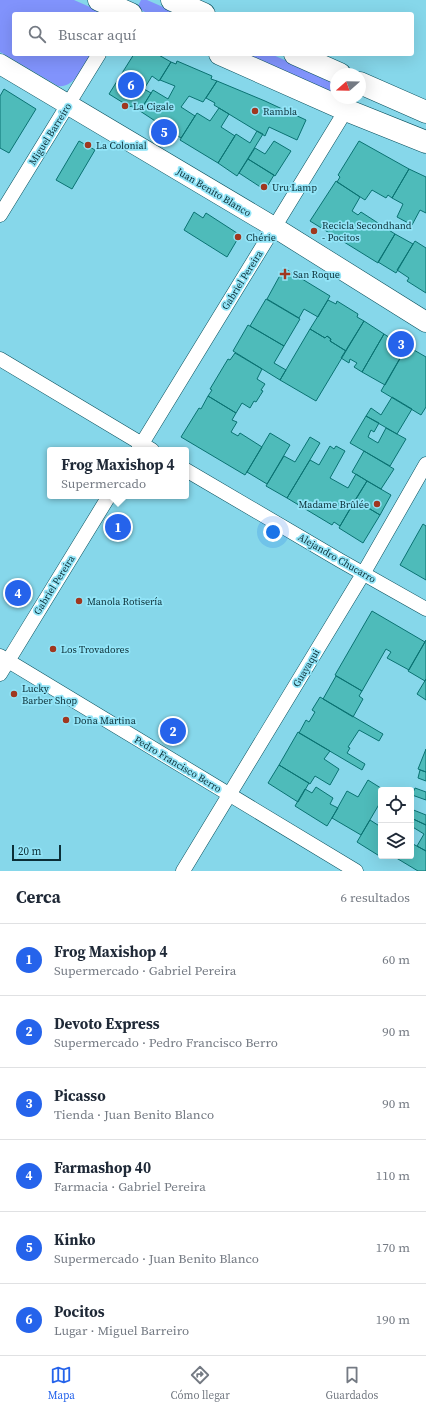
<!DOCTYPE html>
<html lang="es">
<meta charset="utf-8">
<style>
body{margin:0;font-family:"Source Serif 4",serif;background:#f6f6f7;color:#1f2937}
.controls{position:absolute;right:12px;bottom:12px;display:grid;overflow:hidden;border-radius:4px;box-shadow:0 4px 16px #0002}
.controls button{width:36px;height:36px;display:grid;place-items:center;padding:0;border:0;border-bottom:1px solid #e0e1e3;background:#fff;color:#1f2937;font:20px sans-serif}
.compass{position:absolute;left:330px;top:68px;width:36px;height:36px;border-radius:50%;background:#fff;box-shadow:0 4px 16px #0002;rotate:250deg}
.scale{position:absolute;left:12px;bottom:10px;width:49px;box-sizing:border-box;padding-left:4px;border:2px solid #0b2f37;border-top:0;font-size:11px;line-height:14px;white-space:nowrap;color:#0b2f37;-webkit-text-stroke:3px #93e5f8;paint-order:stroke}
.you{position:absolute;left:273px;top:532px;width:14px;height:14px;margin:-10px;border:3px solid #fff;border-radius:50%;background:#1a73e8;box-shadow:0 0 0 6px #1a73e833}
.badge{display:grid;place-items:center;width:26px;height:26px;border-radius:50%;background:#2563eb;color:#fff;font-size:13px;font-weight:700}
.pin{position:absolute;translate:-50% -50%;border:2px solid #fff;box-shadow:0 1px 4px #0006}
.popup{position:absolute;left:47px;top:447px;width:142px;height:52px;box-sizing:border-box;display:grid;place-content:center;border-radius:4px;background:#fff;filter:drop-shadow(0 1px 3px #0005);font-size:13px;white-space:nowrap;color:#747a83}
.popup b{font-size:15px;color:#1f2937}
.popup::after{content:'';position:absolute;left:50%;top:100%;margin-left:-8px;border:8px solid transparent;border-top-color:#fff}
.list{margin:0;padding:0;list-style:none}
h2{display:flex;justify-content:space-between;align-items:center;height:52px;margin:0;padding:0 16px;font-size:17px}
h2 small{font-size:13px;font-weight:400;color:#747a83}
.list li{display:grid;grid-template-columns:26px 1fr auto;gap:12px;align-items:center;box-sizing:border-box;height:72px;padding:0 16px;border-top:1px solid #e0e1e3}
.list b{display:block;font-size:15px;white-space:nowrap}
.list p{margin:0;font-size:13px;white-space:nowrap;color:#747a83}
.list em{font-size:13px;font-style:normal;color:#747a83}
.icon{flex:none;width:22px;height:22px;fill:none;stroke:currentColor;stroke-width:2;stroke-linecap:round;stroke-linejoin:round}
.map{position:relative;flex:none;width:426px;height:871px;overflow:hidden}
.search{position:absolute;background:#fff;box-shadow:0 4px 16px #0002;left:12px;right:12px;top:12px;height:44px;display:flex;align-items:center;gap:10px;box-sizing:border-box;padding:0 14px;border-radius:4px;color:#747a83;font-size:15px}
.sheet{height:484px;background:#fff}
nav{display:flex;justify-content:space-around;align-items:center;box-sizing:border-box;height:56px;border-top:1px solid #e0e1e3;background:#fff;font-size:11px;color:#747a83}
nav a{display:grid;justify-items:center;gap:2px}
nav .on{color:#2563eb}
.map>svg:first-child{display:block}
</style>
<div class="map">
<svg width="426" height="871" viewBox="0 0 426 871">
<rect width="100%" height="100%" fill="#86d7ea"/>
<!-- green -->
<path fill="#8193fc" d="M 0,0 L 74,0 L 99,11 L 102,14 L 14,14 L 14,54 L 91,54 C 83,66 75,88 58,86 L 0,52 Z
M 141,0 L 147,0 L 179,14 L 149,14 L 137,8 Z
M 240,54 L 271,54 L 336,83 L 336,96 Z"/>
<!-- building -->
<path fill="#4ebbba" stroke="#0a7272" d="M 134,54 L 157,54 L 171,62 L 159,81 L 152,76 L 144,89 L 151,93 L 140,111 L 131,106 L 130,107 L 109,94 Z
M 177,61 L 212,76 L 211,79 L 217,81 L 203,102 L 189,96 L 181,107 L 195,116 L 181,138 L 140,111 L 153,90 L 168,99 L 175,86 L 160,80 L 171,62 L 176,64 Z
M 217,81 L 265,101 L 306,120 L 297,140 L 269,127 L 265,136 L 214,105 L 215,103 L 206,98 Z
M 4,89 L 36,109 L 9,153 L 0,148 L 0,96 Z
M 219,108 L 229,114 L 221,127 L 235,136 L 218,163 L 180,140 L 197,113 L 210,121 Z
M 257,131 L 263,134 L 237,176 L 218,163 L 236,134 L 250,143 Z
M 79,141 L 95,150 L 72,189 L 56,180 Z
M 274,141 L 291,151 L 275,176 L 248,159 L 255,148 L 265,154 Z
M 359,141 L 409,169 L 392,198 L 388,195 L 386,198 L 372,190 L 365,200 L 337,182 L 340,177 L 338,175 Z
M 248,159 L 274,175 L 265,190 L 239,173 Z
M 409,169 L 426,177 L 426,213 L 420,210 L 412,225 L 397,217 L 403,204 L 392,198 Z
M 336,181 L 360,197 L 352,211 L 358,215 L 361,212 L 395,234 L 378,263 L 310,221 Z
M 194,212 L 203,218 L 206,213 L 240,235 L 227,257 L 184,230 Z
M 395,234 L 413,244 L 396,273 L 378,262 Z
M 415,241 L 426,248 L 426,293 L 407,281 L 409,278 L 397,270 Z
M 284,268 L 330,296 L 318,317 L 304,309 L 299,318 L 267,299 Z
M 266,299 L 300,319 L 284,346 L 250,326 Z
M 328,300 L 336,304 L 337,301 L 358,314 L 357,317 L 364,321 L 346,351 L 330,341 L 331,339 L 327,336 L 325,338 L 310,329 Z
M 364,321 L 384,334 L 362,372 L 354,367 L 357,363 L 350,359 L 349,363 L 341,358 Z
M 248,325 L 284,346 L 274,363 L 286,370 L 280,380 L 233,351 Z
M 310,329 L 325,338 L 327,336 L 331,339 L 330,341 L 346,351 L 316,401 L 280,380 Z
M 384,334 L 406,348 L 385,385 L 362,372 Z
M 407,346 L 426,357 L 426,407 L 421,415 L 381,391 Z
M 235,353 L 262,369 L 257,379 L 265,384 L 261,390 L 263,391 L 256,402 L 254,401 L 250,408 L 242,403 L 236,413 L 208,396 L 212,390 L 210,389 L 228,359 L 230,360 Z
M 208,396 L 236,413 L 232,420 L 237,422 L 231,432 L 238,436 L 240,433 L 262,447 L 245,475 L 181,437 L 199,408 L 201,409 Z
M 392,397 L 412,409 L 397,434 L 366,416 L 371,408 L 381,415 Z
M 366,416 L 379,423 L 374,432 L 371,430 L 368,437 L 378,443 L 386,428 L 406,439 L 390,466 L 350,443 Z
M 270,433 L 290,445 L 267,484 L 247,472 Z
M 310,437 L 320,443 L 287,498 L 266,486 L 284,456 L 295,462 Z
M 330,446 L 334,449 L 336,446 L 345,451 L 330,478 L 348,488 L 356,474 L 367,481 L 340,526 L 334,522 L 332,525 L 287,498 L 310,460 L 319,465 Z
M 364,451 L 394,469 L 381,489 L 352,472 Z
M 367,481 L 391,495 L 380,515 L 355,500 Z
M 355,500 L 380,515 L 363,543 L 339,528 Z
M 423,524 L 426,526 L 426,580 L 400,565 Z
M 372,611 L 425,642 L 409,670 L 387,658 L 391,652 L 386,649 L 362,691 L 335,675 Z
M 426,640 L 426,679 L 425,681 L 408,671 Z
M 336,676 L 362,691 L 359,696 L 363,699 L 353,717 L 323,699 Z
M 426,679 L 426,700 L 417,694 Z
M 320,697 L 383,734 L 379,741 L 359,730 L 348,747 L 350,748 L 347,753 L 365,764 L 362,770 L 299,733 L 306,720 L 309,722 L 315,712 L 312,710 Z
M 298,732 L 330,751 L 324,759 L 339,769 L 330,785 L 315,776 L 310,784 L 279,765 Z
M 426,749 L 426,772 L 418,769 Z
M 279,765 L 309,783 L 298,802 L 268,783 Z
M 420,770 L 426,772 L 426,781 L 418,778 Z
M 368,780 L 384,790 L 381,790 L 381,801 L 361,835 L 332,818 L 347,791 L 358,797 Z
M 316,787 L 333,798 L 330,804 L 338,808 L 327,826 L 295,806 L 305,789 L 312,793 Z
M 415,788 L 426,792 L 426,800 L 412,795 Z
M 411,809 L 426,815 L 426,825 L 411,818 Z
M 411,818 L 426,825 L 426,851 L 417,846 L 424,834 L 411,826 Z
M 370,820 L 381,827 L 381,857 L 357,842 Z
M 413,844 L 426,851 L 426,871 L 418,871 L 393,856 L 411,856 L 411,848 Z"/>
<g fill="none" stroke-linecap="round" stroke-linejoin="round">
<!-- street casing -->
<g stroke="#074f5c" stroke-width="15">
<path id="street" d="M 0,215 L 99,54
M 0,359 L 152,450
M 138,450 L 346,110
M 186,470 L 341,561 L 426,609
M 0,656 L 356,871
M 0,674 L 109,496
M 183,871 L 363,574 L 426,464"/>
</g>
<!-- secondary casing -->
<g stroke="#074f5c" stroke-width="21">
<path id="secondary" d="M 0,64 L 274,227 L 426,322"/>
</g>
<!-- primary casing -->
<g stroke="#074f5c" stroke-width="23">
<path id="primary" d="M 99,0 L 131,14
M 172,0 L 204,14
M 220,54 L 346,110 L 426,142
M 295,54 L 340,74
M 360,83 L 426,112"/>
</g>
<!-- street -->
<use href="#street" stroke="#fff" stroke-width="14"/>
<!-- secondary -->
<use href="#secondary" stroke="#fff" stroke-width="20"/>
<!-- primary -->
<use href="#primary" stroke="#fff" stroke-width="22"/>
</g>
<!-- markers -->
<g fill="#a0371f" stroke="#93e5f8" stroke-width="1.5">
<circle cx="125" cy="106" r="4"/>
<circle cx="255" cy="111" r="4"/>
<circle cx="88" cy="145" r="4"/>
<circle cx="264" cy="187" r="4"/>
<circle cx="314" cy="231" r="4"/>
<circle cx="238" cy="237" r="4"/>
<path d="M283 268h4v4h4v4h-4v4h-4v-4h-4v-4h4z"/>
<circle cx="377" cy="504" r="4"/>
<circle cx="79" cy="601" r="4"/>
<circle cx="53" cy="649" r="4"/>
<circle cx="14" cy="694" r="4"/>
<circle cx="66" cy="720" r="4"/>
</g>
<g text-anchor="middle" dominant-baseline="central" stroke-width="3.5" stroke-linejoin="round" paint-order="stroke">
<!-- poi labels -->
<g font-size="10" fill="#0b2f37" stroke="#93e5f8" text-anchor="start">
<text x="133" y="106">La Cigale</text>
<text x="263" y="111">Rambla</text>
<text x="96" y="145">La Colonial</text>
<text x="272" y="187">Uru Lamp</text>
<text x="322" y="225">Recicla Secondhand<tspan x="322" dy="12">- Pocitos</tspan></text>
<text x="246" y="237">Chérie</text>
<text x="293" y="274">San Roque</text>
<text x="369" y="504" text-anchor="end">Madame Brûlée</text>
<text x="87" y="601">Manola Rotisería</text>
<text x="61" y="649">Los Trovadores</text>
<text x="22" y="688">Lucky<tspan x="22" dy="12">Barber Shop</tspan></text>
<text x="74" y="720">Doña Martina</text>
</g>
<!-- street labels -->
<g font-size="10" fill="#0b2f37" stroke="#93e5f8">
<text transform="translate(50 134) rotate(-58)">Miguel Barreiro</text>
<text transform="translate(214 192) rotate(31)">Juan Benito Blanco</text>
<text transform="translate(242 280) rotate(-58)">Gabriel Pereira</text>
<text transform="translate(337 558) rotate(30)">Alejandro Chucarro</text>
<text transform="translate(54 585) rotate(-58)">Gabriel Pereira</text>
<text transform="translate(306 668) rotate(-59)">Guayaqui</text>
<text transform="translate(178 764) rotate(31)">Pedro Francisco Berro</text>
</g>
</g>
</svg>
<div class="controls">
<button><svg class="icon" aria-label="locate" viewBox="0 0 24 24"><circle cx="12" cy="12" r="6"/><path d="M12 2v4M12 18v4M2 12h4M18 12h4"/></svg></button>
<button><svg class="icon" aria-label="layers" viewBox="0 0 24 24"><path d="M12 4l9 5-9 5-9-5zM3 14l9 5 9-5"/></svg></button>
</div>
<svg class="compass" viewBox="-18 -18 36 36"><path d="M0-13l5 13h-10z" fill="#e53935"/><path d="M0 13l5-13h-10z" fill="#747a83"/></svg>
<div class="scale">20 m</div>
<div class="you"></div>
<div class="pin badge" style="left:118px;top:527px">1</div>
<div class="popup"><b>Frog Maxishop 4</b>Supermercado</div>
<div class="pin badge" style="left:173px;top:731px">2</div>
<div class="pin badge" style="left:401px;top:344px">3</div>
<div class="pin badge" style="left:18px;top:593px">4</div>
<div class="pin badge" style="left:164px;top:132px">5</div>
<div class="pin badge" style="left:131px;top:85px">6</div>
<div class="search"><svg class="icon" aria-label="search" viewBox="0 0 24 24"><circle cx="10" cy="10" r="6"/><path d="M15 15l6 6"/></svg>Buscar aquí</div>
</div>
<section class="sheet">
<h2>Cerca<small>6 resultados</small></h2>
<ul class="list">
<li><span class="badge">1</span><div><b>Frog Maxishop 4</b><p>Supermercado · Gabriel Pereira</p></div><em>60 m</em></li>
<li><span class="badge">2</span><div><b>Devoto Express</b><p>Supermercado · Pedro Francisco Berro</p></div><em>90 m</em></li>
<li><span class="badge">3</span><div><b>Picasso</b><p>Tienda · Juan Benito Blanco</p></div><em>90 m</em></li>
<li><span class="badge">4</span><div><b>Farmashop 40</b><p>Farmacia · Gabriel Pereira</p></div><em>110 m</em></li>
<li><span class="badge">5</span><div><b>Kinko</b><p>Supermercado · Juan Benito Blanco</p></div><em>170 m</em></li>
<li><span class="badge">6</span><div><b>Pocitos</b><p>Lugar · Miguel Barreiro</p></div><em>190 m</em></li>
</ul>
</section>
<nav>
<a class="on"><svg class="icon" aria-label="map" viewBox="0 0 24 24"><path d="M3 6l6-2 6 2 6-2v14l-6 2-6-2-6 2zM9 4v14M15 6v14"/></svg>Mapa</a>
<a><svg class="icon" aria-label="directions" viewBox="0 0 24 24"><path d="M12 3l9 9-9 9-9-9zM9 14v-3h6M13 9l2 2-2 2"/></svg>Cómo llegar</a>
<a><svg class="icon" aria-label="saved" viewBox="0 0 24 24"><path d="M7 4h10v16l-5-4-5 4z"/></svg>Guardados</a>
</nav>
